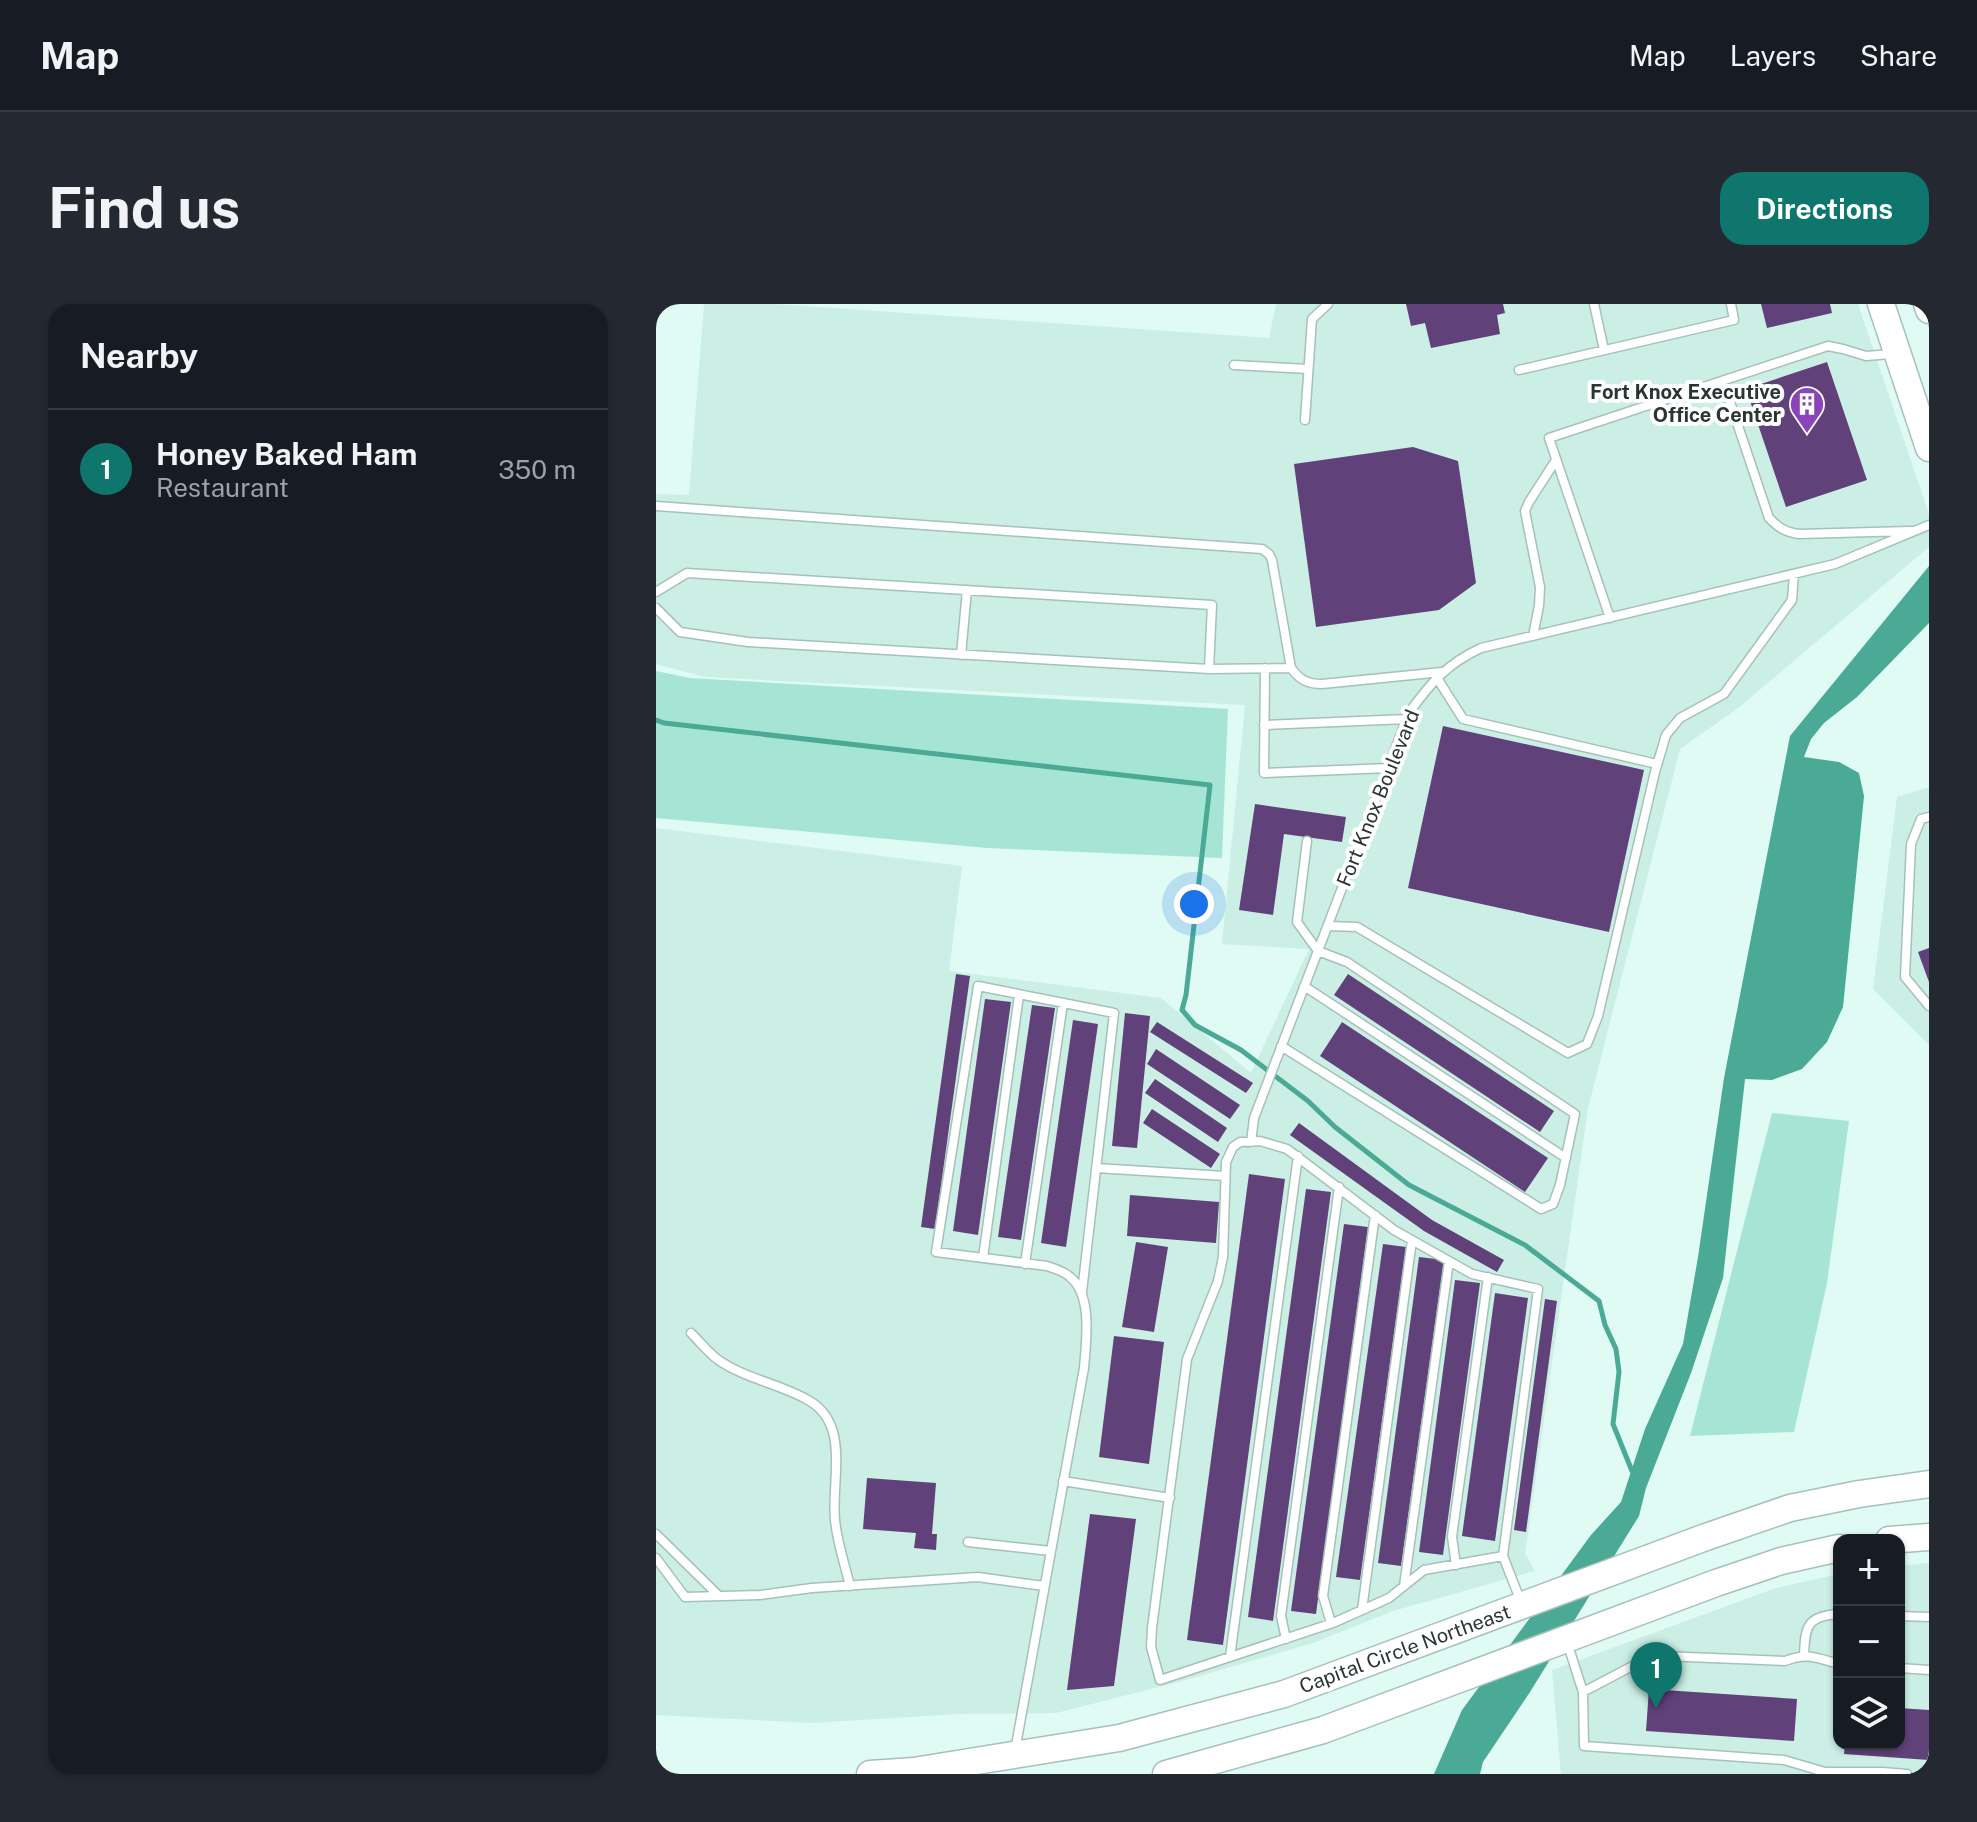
<!DOCTYPE html>
<meta charset="utf-8">
<style>
body{margin:0;font-family:"Public Sans",sans-serif;background:#242831;color:#f1f3f6}
.controls{position:absolute;right:24px;bottom:24px;display:grid;overflow:hidden;border-radius:16px;box-shadow:0 2px 6px #0004}
.controls button{width:72px;height:72px;display:grid;place-items:center;padding:0;border:0;border-bottom:2px solid #363941;background:#171b24;color:#f1f3f6;font:40px sans-serif}
.you{position:absolute;left:538px;top:600px;width:28px;height:28px;margin:-20px;border:6px solid #fff;border-radius:50%;background:#1a73e8;box-shadow:0 0 0 12px #1a73e833}
.badge{display:grid;place-items:center;width:52px;height:52px;border-radius:50%;background:#0f766e;color:#fff;font-size:26px;font-weight:700}
.pin{position:absolute;translate:-50% -66px;filter:drop-shadow(0 2px 4px #0008)}
.pin::after{content:'';position:absolute;top:42px;width:28px;height:24px;background:inherit;clip-path:polygon(0 0,100% 0,50% 100%)}
.list{margin:0;padding:0;list-style:none}
h2{display:flex;justify-content:space-between;align-items:center;height:104px;margin:0;padding:0 32px;font-size:34px}
h2 small{font-size:26px;font-weight:400;color:#9ea1a6}
.list li{display:grid;grid-template-columns:52px 1fr auto;gap:24px;align-items:center;box-sizing:border-box;height:120px;padding:0 32px;border-top:2px solid #363941}
.list b{display:block;font-size:30px;white-space:nowrap}
.list p{margin:0;font-size:26px;white-space:nowrap;color:#9ea1a6}
.list em{font-size:26px;font-style:normal;color:#9ea1a6}
.icon{flex:none;width:44px;height:44px;fill:none;stroke:currentColor;stroke-width:2;stroke-linecap:round;stroke-linejoin:round}
.map{position:relative;flex:none;width:1273px;height:1470px;overflow:hidden;border-radius:24px}
header{display:flex;align-items:center;gap:48px;box-sizing:border-box;height:112px;padding:0 40px;background:#171b24;border-bottom:2px solid #363941}
header strong{font-size:38px}
nav{display:flex;gap:44px;margin-inline-start:auto;font-size:28px}
.intro{display:flex;align-items:center;justify-content:space-between;box-sizing:border-box;height:192px;padding:0 48px}
h1{margin:0;font-size:56px}
.button{padding:20px 36px;border-radius:24px;background:#0f766e;color:#fff;font-size:28px;font-weight:700}
main{display:flex;gap:48px;padding:0 48px}
aside{flex:1;background:#171b24;border-radius:24px;box-shadow:0 2px 6px #0004}
.map>svg:first-child{display:block}
</style>
<header>
<strong>Map</strong>
<nav><a>Map</a><a>Layers</a><a>Share</a></nav>
</header>
<div class="intro"><h1>Find us</h1><a class="button">Directions</a></div>
<main>
<aside>
<h2>Nearby<small></small></h2>
<ul class="list">
<li><span class="badge">1</span><div><b>Honey Baked Ham</b><p>Restaurant</p></div><em>350 m</em></li>
</ul>
</aside>
<div class="map">
<svg width="1273" height="1470" viewBox="0 0 1273 1470">
<rect width="100%" height="100%" fill="#dffbf3"/>
<!-- built -->
<path fill="#cbefe4" d="M 48,0 L 119,0 L 613,34 L 620,0 L 1202,0 L 1273,210 L 1273,243 L 1082,404 L 1024,445 L 932,804 L 869,1250 L 879,1267 L 737,1307 L 657,1339 L 523,1378 L 400,1409 L 302,1410 L 155,1419 L 0,1411 L 0,524 L 306,562 L 293,667 L 505,694 L 595,769 L 653,645 L 566,640 L 589,401 L 49,373 L 0,360 L 0,190 L 33,191 Z
M 1273,483 L 1273,741 L 1217,685 L 1241,493 Z
M 1273,1259 L 1273,1470 L 905,1470 L 896,1366 L 1120,1284 L 1183,1270 L 1183,1440 L 1243,1440 L 1243,1262 Z"/>
<!-- green -->
<path fill="#a6e5d5" d="M 0,367 L 34,374 L 572,405 L 566,554 L 331,544 L 0,514 Z
M 1116,809 L 1193,817 L 1171,979 L 1138,1128 L 1034,1132 Z"/>
<!-- water -->
<path fill="#4aaa95" d="M 1273,262 L 1273,319 L 1201,393 L 1168,419 L 1155,435 L 1148,453 L 1183,458 L 1203,469 L 1208,492 L 1187,703 L 1171,738 L 1146,765 L 1116,776 L 1089,775 L 1067,974 L 1035,1069 L 990,1184 L 983,1212 L 874,1388 L 827,1458 L 824,1470 L 778,1470 L 806,1406 L 935,1231 L 965,1198 L 989,1125 L 1027,1040 L 1042,953 L 1068,774 L 1134,432 Z"/>
<g fill="none" stroke-linecap="round" stroke-linejoin="round">
<!-- stream -->
<path stroke="#4aaa95" stroke-width="5" d="M 0,416 L 8,419 L 554,481 L 530,691 L 526,706 L 539,721 L 585,746 L 652,797 L 679,823 L 753,881 L 869,941 L 943,997 L 949,1021 L 960,1045 L 963,1068 L 957,1120 L 976,1167"/>
</g>
<!-- building -->
<path fill="#614179" d="M 750,0 L 847,0 L 849,9 L 841,11 L 844,30 L 775,44 L 769,19 L 755,22 Z
M 1105,0 L 1174,0 L 1176,9 L 1111,24 Z
M 1171,58 L 1211,176 L 1130,203 L 1090,85 Z
M 757,143 L 802,157 L 820,279 L 783,306 L 660,323 L 638,160 Z
M 787,422 L 988,466 L 953,628 L 752,584 Z
M 599,500 L 690,513 L 686,538 L 628,530 L 617,611 L 583,606 Z
M 1273,644 L 1273,678 L 1262,648 Z
M 300,670 L 314,672 L 279,925 L 265,923 Z
M 692,670 L 898,807 L 884,828 L 678,691 Z
M 329,695 L 355,698 L 322,931 L 297,927 Z
M 376,701 L 399,704 L 365,936 L 342,933 Z
M 469,709 L 494,712 L 481,844 L 456,842 Z
M 417,716 L 442,720 L 410,943 L 385,939 Z
M 501,718 L 597,779 L 590,789 L 494,728 Z
M 686,718 L 892,854 L 869,888 L 664,752 Z
M 500,745 L 584,801 L 574,815 L 491,760 Z
M 499,775 L 571,824 L 562,838 L 489,789 Z
M 496,805 L 564,850 L 555,864 L 487,819 Z
M 643,819 L 776,916 L 848,956 L 841,968 L 768,927 L 634,831 Z
M 593,870 L 629,875 L 567,1341 L 531,1336 Z
M 650,885 L 675,888 L 617,1317 L 592,1313 Z
M 474,891 L 563,898 L 560,939 L 471,932 Z
M 688,920 L 712,923 L 660,1310 L 635,1307 Z
M 480,938 L 512,943 L 498,1028 L 466,1023 Z
M 727,940 L 750,943 L 704,1276 L 680,1273 Z
M 763,953 L 788,956 L 745,1262 L 722,1259 Z
M 799,976 L 824,979 L 787,1251 L 763,1248 Z
M 839,989 L 872,994 L 839,1237 L 806,1232 Z
M 889,995 L 901,997 L 870,1228 L 858,1226 Z
M 458,1032 L 508,1038 L 493,1160 L 443,1153 Z
M 211,1174 L 280,1179 L 276,1230 L 281,1230 L 280,1246 L 258,1244 L 260,1229 L 207,1225 Z
M 434,1210 L 480,1215 L 458,1382 L 411,1386 Z
M 993,1385 L 1141,1395 L 1138,1437 L 990,1427 Z
M 1243,1404 L 1273,1406 L 1273,1456 L 1188,1450 L 1189,1440 L 1243,1440 Z"/>
<g fill="none" stroke-linecap="round" stroke-linejoin="round">
<!-- lane casing -->
<g stroke="#a6c1b9" stroke-width="11">
<path id="lane" d="M 938,0 L 948,46
M 578,61 L 652,65
M 863,66 L 1078,16 L 1075,0
M 1067,77 L 1113,214 C 1123,224 1129,228 1143,230 L 1254,227
M 649,116 L 656,15 L 672,0
M 0,202 L 606,245 L 613,250 L 616,256 L 635,364 C 644,376 651,380 666,380 L 786,368
M 0,288 L 31,269 L 556,301 L 553,365
M 0,304 L 24,328 L 92,338 L 553,365 L 635,364
M 954,314 L 893,134 L 1172,42 L 1187,45 L 1210,52 L 1236,50
M 877,332 L 883,302 L 884,283 L 869,207 L 873,198 L 900,156
M 305,351 L 311,286
M 609,364 L 608,469 L 733,464
M 781,374 L 807,415 L 1001,460
M 608,421 L 751,415
M 1273,513 L 1265,515 L 1255,540 L 1249,673 L 1273,702
M 672,622 L 701,623 L 912,749 L 931,740 L 942,712 L 999,468 L 1010,431 L 1024,414 L 1068,390 L 1136,296 L 1138,270
M 648,682 L 910,854
M 625,742 L 885,905 L 897,900 L 904,881 L 919,810 L 691,658 L 662,647 L 641,618 L 651,537
M 595,838 L 598,814 L 753,409 C 775,378 791,360 825,344 L 1179,260 L 1273,221
M 440,864 L 569,872
M 327,954 L 363,691
M 369,960 L 407,699
M 35,1029 C 43,1037 52,1048 61,1055 C 87,1074 124,1080 152,1096 C 195,1120 175,1176 179,1216 C 181,1238 189,1261 194,1282
M 407,1177 L 514,1194
M 0,1230 L 63,1292
M 312,1238 L 395,1247
M 847,1252 L 768,1266 L 733,1294 L 677,1319 L 504,1376 L 495,1343 L 496,1324 L 531,1055 L 562,977 L 567,953 L 570,858 L 577,843 L 584,838 L 604,837 L 631,845 L 738,926 L 793,957 L 816,970 L 882,985 L 847,1252 L 865,1298
M 0,1254 L 29,1293 L 104,1291 L 156,1284 L 322,1273 L 388,1282
M 800,1261 L 796,1233 L 832,973
M 748,1282 L 793,957
M 706,1306 L 756,936
M 1243,1312 L 1273,1313
M 675,1319 L 667,1292 L 719,911
M 630,1335 L 625,1312 L 683,883
M 911,1338 L 927,1388 L 928,1442 L 1128,1456 L 1169,1468 L 1226,1468 L 1251,1470
M 1148,1352 C 1149,1322 1151,1312 1183,1310
M 574,1353 L 642,852
M 1243,1364 L 1273,1366
M 927,1388 L 986,1357 L 1006,1352 L 1129,1357 C 1151,1348 1161,1354 1183,1360
M 359,1447 L 428,1064 C 430,1038 437,991 414,973 C 408,967 399,965 391,962 L 280,948 L 322,682 L 458,709 L 426,988"/>
</g>
<!-- primary casing -->
<g stroke="#a6c1b9" stroke-width="29">
<path id="primary" d="M 1225,0 L 1273,144
M 1271,0 L 1273,6
M 1233,1236 L 1273,1233
M 214,1470 L 258,1467 L 463,1434 L 628,1390 L 1050,1233 L 1134,1204 L 1203,1190 L 1273,1180
M 510,1470 L 667,1426 L 1060,1279 L 1125,1257 L 1183,1244"/>
</g>
<!-- lane -->
<use href="#lane" stroke="#fff" stroke-width="8"/>
<!-- primary -->
<use href="#primary" stroke="#fff" stroke-width="26"/>
</g>
<!-- icons -->
<defs>
<g id="building-pin" transform="scale(1.8)"><path d="M0 17L-7.5 6A9.5 9.5 0 1 1 7.5 6Z" fill="#8a44b8" stroke="#fff"/><path d="M-4-6H4V6H1V3H-1V6H-4ZM-2.5-4.3h1.7v1.8h-1.7ZM.8-4.3h1.7v1.8H.8ZM-2.5-1h1.7V.8h-1.7ZM.8-1h1.7V.8H.8Z" fill="#fff"/></g>
</defs>
<g fill-rule="evenodd">
<use href="#building-pin" x="1151" y="100"/>
</g>
<g text-anchor="middle" dominant-baseline="central" stroke-width="8" stroke-linejoin="round" paint-order="stroke">
<!-- poi labels -->
<g font-size="20" font-weight="bold" fill="#2a3532" stroke="#fff" text-anchor="end">
<text x="1125" y="88">Fort Knox Executive<tspan x="1125" dy="23">Office Center</tspan></text>
</g>
<!-- street labels -->
<g font-size="20" fill="#2a3532" stroke="#fff">
<text transform="translate(722 494) rotate(-68)">Fort Knox Boulevard</text>
<text transform="translate(749 1345) rotate(-20)">Capital Circle Northeast</text>
</g>
</g>
</svg>
<div class="controls">
<button>+</button>
<button>−</button>
<button><svg class="icon" aria-label="layers" viewBox="0 0 24 24"><path d="M12 4l9 5-9 5-9-5zM3 14l9 5 9-5"/></svg></button>
</div>
<div class="you"></div>
<div class="pin badge" style="left:1000px;top:1404px">1</div>
</div>
</main>
